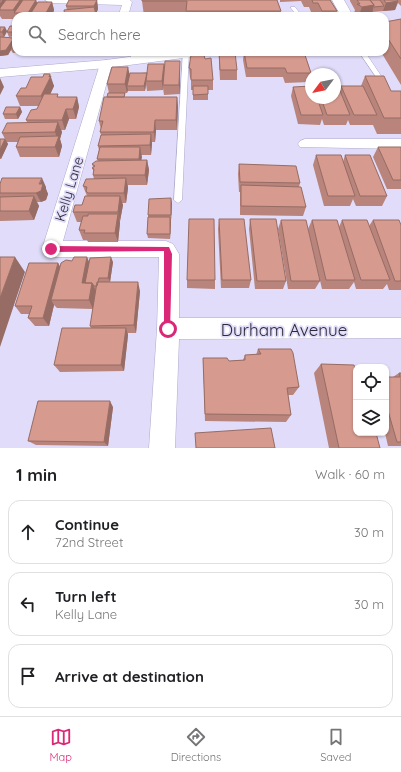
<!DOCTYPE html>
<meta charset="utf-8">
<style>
body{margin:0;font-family:Quicksand,sans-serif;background:#f2f2f2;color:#202124}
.controls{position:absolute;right:12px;bottom:12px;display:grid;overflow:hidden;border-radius:8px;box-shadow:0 1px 3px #0004}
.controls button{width:36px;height:36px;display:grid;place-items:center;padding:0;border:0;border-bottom:1px solid #e0e0e0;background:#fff;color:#202124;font:20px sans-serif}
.compass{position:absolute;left:305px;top:68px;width:36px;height:36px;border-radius:50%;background:#fff;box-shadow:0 1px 3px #0004;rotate:238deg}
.stop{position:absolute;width:12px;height:12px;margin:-9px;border:3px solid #db2777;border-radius:50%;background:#fff}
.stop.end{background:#db2777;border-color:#fff;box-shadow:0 1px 4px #0008}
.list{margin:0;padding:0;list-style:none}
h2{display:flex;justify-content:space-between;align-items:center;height:52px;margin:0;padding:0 16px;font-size:17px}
h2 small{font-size:13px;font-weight:400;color:#757577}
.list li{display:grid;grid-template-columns:26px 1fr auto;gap:12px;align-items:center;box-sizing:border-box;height:64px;margin:0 8px 8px;padding:0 8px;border:1px solid #e0e0e0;border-radius:12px}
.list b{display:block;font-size:15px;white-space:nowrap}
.list p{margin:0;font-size:13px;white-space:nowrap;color:#757577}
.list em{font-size:13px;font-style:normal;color:#757577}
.icon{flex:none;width:22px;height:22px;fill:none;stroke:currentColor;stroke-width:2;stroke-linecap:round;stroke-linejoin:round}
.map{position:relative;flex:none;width:401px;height:448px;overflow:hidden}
.search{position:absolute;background:#fff;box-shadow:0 1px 3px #0004;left:12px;right:12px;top:12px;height:44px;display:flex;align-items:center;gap:10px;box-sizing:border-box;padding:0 14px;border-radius:12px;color:#757577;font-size:15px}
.sheet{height:268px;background:#fff}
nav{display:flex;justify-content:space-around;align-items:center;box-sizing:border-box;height:56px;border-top:1px solid #e0e0e0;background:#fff;font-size:11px;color:#757577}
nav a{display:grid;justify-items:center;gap:2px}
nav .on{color:#db2777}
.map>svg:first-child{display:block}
</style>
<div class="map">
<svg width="401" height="448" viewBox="0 0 401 448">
<rect width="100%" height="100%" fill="#e0dcf9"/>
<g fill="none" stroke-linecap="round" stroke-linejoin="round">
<!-- service casing -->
<g stroke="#aeaacd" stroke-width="1">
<path id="service" d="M 291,7 L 295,7 L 302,16 L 297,16 L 291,8 Z
M 130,52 L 136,52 L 137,62 L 132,61 Z
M 183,52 L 189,52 L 182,200 L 178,203 L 174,200 Z
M 359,52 L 365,52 L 388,86 L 387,87 L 383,87 Z"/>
</g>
<!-- minor casing -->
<g stroke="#aeaacd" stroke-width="1">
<path id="minor" d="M 45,0 L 130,0 L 132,2 L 128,16 L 120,16 L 119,14 L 122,5 L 50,3 Z
M 106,60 L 112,64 L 63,241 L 166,241 L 173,244 L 179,254 L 179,318 L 401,318 L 401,338 L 179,339 L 175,448 L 149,448 L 157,329 L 159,257 L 51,257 L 44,254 L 42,249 L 100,64 Z
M 305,139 L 401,139 L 401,149 L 300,147 L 298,144 L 300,141 Z"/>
</g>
<!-- tertiary casing -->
<g stroke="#aeaacd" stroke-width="1">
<path id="tertiary" d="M 332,0 L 344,0 L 353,16 L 341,16 Z"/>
</g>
<!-- primary casing -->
<g stroke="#aeaacd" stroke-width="1">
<path id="primary" d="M 166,52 L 206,52 L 204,55 L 199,56 L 106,68 L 0,77 L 0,69 L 106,60 Z"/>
</g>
<!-- service -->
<use href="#service" fill="#fff" fill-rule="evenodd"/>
<!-- minor -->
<use href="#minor" fill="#fff" fill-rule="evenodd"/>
<!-- tertiary -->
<use href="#tertiary" fill="#fff" fill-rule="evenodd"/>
<!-- primary -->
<use href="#primary" fill="#fff" fill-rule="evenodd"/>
</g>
<!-- wall -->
<path fill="#b8847b" d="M 0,0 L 36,0 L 37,3 L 52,2 L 54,10 L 52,16 L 16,16 L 16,19 L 2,19 L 0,16 L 0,17 Z
M 97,0 L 98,9 L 96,14 L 102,16 L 67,10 L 66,6 Z
M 277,0 L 281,11 L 280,16 L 144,16 L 142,1 Z
M 280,0 L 330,0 L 337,11 L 336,16 L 318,16 L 316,12 L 311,12 L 309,7 L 304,7 L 301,1 L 280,2 Z
M 350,0 L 401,0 L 401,6 L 398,3 L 395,10 L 372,12 L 372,14 L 359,15 L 354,13 L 355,10 L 350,1 Z
M 401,19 L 401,85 L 381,52 L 385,52 L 385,22 Z
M 16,26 L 16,36 L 9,37 L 7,32 L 4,37 L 15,41 L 16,39 L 16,52 L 28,52 L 13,53 L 11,50 L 8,55 L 0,56 L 0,27 L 7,31 Z
M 219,52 L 237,70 L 237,80 L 220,80 L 219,61 Z
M 244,52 L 304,52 L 311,73 L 309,82 L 285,83 L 283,77 L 246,77 L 243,60 Z
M 205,59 L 213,80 L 213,90 L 208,90 L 208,100 L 193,100 L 193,90 L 191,90 L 191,79 L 190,78 L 189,68 Z
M 164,71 L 180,71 L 180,94 L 164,95 L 163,88 L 163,90 L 147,91 L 146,84 L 145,91 L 128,91 L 128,90 L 127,93 L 125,93 L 125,97 L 177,97 L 178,107 L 177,130 L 156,130 L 155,142 L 152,142 L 151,155 L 141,155 L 141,160 L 147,160 L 149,170 L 147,185 L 128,185 L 128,188 L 126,203 L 122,203 L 123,205 L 120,221 L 120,223 L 118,242 L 88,242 L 87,240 L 83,240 L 79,230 L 81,222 L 77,222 L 73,212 L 82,205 L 87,196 L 83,186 L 94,179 L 93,175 L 94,172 L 92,168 L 93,167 L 92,164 L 98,161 L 97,159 L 99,150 L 98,146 L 101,135 L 100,132 L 101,130 L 99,121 L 107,97 L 109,93 L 107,84 L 129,74 Z
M 365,76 L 391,91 L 401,91 L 401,134 L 377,134 L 373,125 L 350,125 L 348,120 L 346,125 L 324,125 L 322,119 L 320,125 L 298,124 L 291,96 L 293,87 L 311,98 L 335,98 L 340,91 L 341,86 L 361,86 Z
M 53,84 L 54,86 L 50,94 L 59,97 L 77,97 L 79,107 L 76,119 L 69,119 L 65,130 L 61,130 L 62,132 L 60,139 L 62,146 L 59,157 L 20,157 L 16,147 L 18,142 L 7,142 L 8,144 L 1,159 L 0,159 L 0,139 L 5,139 L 2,133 L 27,122 L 26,120 L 37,109 L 39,106 L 20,106 L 16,96 L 26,88 Z
M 20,107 L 22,112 L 18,119 L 5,119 L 3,114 Z
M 378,147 L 401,147 L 401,189 L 387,189 L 373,157 Z
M 316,155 L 343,162 L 345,155 L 387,196 L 382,206 L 356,206 L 353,199 L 350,206 L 324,206 L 313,165 Z
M 239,164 L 300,183 L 299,187 L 306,207 L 303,216 L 240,215 L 240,192 L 239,192 L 238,174 Z
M 0,184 L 46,187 L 46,189 L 48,194 L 46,200 L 41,202 L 37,202 L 39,206 L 34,220 L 0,221 Z
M 172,203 L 170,239 L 148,238 L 147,234 L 148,219 L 148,215 Z
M 219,219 L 251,280 L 249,288 L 221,288 L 218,229 Z
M 250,219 L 286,281 L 283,289 L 255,289 L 249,229 Z
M 281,220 L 320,281 L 315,289 L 288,289 L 278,229 Z
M 312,220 L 339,227 L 342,220 L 369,226 L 373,220 L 401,225 L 401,290 L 389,290 L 387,284 L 383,289 L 356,289 L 354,282 L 349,289 L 322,289 L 308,229 Z
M 89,262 L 113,262 L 110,282 L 140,291 L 136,333 L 128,333 L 128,335 L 124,371 L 60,372 L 54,365 L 91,328 L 90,326 L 93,309 L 57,308 L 54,305 L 49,326 L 35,326 L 28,318 L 29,314 L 21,314 L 15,306 L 58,263 L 60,267 Z
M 187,280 L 215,280 L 215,289 L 187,288 Z
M 258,349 L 299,387 L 293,395 L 288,395 L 291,415 L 286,422 L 205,421 L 203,358 L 229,361 L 243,360 L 245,355 L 256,355 Z
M 321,364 L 380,448 L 329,448 L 314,373 Z
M 399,373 L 401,373 L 401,446 L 388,446 L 385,433 L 386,433 L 386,377 L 393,377 Z
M 113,407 L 108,446 L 36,445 L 28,441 Z"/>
<!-- shaded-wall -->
<path fill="#966c64" d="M 3,0 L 7,0 L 0,10 L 0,4 Z
M 20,0 L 24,0 L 15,13 L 13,10 Z
M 36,0 L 39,9 L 31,13 L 32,16 L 29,16 L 28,13 Z
M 97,0 L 98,9 L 96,14 L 94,6 Z
M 398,1 L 395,10 L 383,11 L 386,3 Z
M 52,2 L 54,10 L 52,16 L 47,16 L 46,13 Z
M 374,5 L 372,14 L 359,15 L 362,7 Z
M 5,27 L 7,31 L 4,37 L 2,32 Z
M 14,38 L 16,43 L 11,48 L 11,50 L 8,55 L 0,56 L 0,51 Z
M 180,61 L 180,94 L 179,85 Z
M 164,64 L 165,74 L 163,85 L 163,90 L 162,81 Z
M 128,67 L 130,76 L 127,86 L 128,90 L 127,93 L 125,84 Z
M 147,73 L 146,81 L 146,84 L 145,91 L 144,86 Z
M 50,74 L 54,86 L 45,106 L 41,96 Z
M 0,78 L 4,87 L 0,95 Z
M 77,97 L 79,107 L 76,119 L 73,109 Z
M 177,97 L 178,107 L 177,130 L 176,120 Z
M 20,107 L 22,112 L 18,119 L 16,114 Z
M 66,109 L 69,119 L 65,130 L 62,120 Z
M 155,120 L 156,130 L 155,142 L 154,132 Z
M 58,122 L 62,132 L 60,139 L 62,146 L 59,157 L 55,147 L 58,140 L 55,132 Z
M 151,134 L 152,144 L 151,155 L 150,145 Z
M 5,139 L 8,144 L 1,159 L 0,157 L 0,150 Z
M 140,147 L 142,157 L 140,169 L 139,159 Z
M 147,160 L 149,170 L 147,185 L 145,175 Z
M 42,178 L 46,187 L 46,189 L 48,194 L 46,200 L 41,202 L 36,193 Z
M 126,178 L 128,188 L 126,203 L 124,193 Z
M 34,196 L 39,206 L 34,220 L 29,211 Z
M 120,196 L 123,205 L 120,221 L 118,212 Z
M 171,198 L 172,203 L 171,220 Z
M 118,214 L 120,223 L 118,242 L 115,233 Z
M 170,217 L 171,222 L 170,239 Z
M 15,257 L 25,272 L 0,347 L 0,298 Z
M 87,257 L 91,266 L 87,287 L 82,283 Z
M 111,257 L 113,262 L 110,282 L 108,278 Z
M 58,263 L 63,272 L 51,300 L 54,305 L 49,326 L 43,318 Z
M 138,282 L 140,291 L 136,333 L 134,325 Z
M 92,283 L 96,291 L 93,309 L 89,300 Z
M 126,328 L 128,335 L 124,371 L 121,365 Z
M 110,401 L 113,407 L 108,446 L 104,442 Z"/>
<!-- building -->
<path fill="#d69a8f" stroke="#966c64" d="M 0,0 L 3,0 L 0,4 Z
M 6,0 L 20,0 L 13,10 L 0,10 L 0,8 Z
M 23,0 L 36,0 L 28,13 L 14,13 Z
M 69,0 L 97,0 L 94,6 L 66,6 Z
M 142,0 L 277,0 L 281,11 L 186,11 L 187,1 L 142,1 Z
M 312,0 L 330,0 L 337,11 L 322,11 L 318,3 L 313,3 Z
M 357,0 L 370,0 L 374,5 L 362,7 L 357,4 L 360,4 Z
M 370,0 L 380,0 L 384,6 L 374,7 L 374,5 Z
M 384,0 L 397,0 L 398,1 L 386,3 Z
M 38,2 L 52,2 L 46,13 L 31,13 Z
M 94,7 L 96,14 L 75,16 L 65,16 L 64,10 Z
M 101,13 L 102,16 L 74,16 Z
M 401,19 L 401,59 L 385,34 L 385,22 Z
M 10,26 L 16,26 L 16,32 L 7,32 Z
M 0,27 L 5,27 L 2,32 L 0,32 Z
M 0,37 L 1,37 L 14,38 L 6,50 L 0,51 Z
M 16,40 L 16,48 L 11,48 Z
M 219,52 L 235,52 L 237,70 L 220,70 Z
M 244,52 L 304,52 L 311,73 L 287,73 L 285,68 L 247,68 Z
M 191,55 L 204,55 L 205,59 L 211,58 L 213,80 L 191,80 L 191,69 L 189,68 Z
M 165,61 L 180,61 L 179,85 L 163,85 Z
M 148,64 L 164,64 L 162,81 L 146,81 Z
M 112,67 L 128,67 L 125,84 L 107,84 Z
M 130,73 L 147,73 L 144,86 L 127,86 Z
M 44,74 L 50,74 L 49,77 L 51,76 L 41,96 L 16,96 L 21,88 L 26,88 L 31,77 L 43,77 Z
M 365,76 L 384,76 L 391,91 L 401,91 L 401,118 L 384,118 Z
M 193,86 L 208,86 L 208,94 L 193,95 Z
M 311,86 L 311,98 L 317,98 L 323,115 L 301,115 L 293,87 Z
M 335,86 L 338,86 L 350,115 L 327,115 L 321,98 L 335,98 Z
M 341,86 L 363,86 L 377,115 L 354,115 Z
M 108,93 L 125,93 L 124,97 L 107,97 Z
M 44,94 L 58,94 L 57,97 L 77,97 L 73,109 L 66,109 L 62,120 L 26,120 L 31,110 L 37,109 Z
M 104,97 L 177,97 L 176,120 L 155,120 L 154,132 L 100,132 L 103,121 L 99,121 Z
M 6,107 L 20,107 L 16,114 L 3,114 Z
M 58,122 L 55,132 L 2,133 L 7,123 Z
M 151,134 L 150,145 L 98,146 L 101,135 Z
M 59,136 L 55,147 L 16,147 L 20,137 Z
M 0,139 L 5,139 L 0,150 Z
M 100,147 L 140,147 L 139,159 L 97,159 Z
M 378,147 L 401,147 L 401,180 L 393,180 Z
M 316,155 L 341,155 L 355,196 L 328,196 Z
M 345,155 L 370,155 L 387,196 L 360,196 Z
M 147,160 L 145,175 L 93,175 L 94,169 L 92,168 L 95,166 L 92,164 L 96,161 Z
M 239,164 L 296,166 L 300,183 L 240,182 Z
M 2,178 L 42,178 L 39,184 L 43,184 L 41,191 L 36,193 L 0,193 L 0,184 Z
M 126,178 L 124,193 L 88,193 L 86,191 L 87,187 L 83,186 L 86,179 Z
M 241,185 L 301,187 L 306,207 L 241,206 Z
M 34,196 L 29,211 L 0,211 L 0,197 Z
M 85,196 L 120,196 L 118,212 L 73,212 L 75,205 L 82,205 Z
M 171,198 L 171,215 L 148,215 L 149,199 Z
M 88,214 L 118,214 L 115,233 L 84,233 L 85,230 L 79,230 L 83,216 L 88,216 Z
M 148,217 L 170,217 L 170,234 L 147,234 Z
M 189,219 L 214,219 L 215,280 L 187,280 Z
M 219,219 L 244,219 L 251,280 L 222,280 Z
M 250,219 L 276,219 L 286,281 L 257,281 Z
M 281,220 L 306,220 L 320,281 L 291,281 Z
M 312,220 L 337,220 L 355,280 L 326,280 Z
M 342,220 L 367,220 L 390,280 L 361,280 Z
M 373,220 L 399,220 L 401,225 L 401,281 L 395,281 Z
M 0,257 L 15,257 L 0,298 Z
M 74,257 L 87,257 L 82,283 L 92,283 L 89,300 L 51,300 L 61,263 L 66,260 L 72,261 Z
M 111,257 L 108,278 L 99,278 L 97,286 L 94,286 L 92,283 L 85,283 L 90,258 Z
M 29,263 L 58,263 L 43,318 L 28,318 L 32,306 L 15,306 Z
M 97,282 L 138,282 L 134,325 L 90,326 Z
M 62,328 L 126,328 L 121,365 L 54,365 Z
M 258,349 L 291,349 L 293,353 L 299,387 L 287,388 L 291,415 L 205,414 L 203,358 L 227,358 L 229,361 L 245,360 L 245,355 L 261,354 Z
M 321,364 L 354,365 L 356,371 L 356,433 L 376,433 L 380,448 L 339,448 Z
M 399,373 L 401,373 L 401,442 L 397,442 L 386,404 L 386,377 L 400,377 Z
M 38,401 L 110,401 L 104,442 L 28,441 Z
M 271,428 L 275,448 L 196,448 L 195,433 Z"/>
<!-- route -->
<path fill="#db2777" d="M 51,246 L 169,247 L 172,254 L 170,332 L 168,333 L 164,329 L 164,251 L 51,252 L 48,249 Z"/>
<g text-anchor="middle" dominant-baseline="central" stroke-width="3.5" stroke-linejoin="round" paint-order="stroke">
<!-- street labels -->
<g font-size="14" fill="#2d2b39" stroke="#e0dcf9">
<text transform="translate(69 189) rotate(-73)">Kelly Lane</text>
</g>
<!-- near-street labels -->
<g font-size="17" fill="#2d2b39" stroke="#e0dcf9">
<text x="284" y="329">Durham Avenue</text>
</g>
</g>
</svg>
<div class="controls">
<button><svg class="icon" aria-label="locate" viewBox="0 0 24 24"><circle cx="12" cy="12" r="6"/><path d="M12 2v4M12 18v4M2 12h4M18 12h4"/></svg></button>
<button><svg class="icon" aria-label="layers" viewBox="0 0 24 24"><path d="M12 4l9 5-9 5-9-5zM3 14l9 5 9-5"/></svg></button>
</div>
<svg class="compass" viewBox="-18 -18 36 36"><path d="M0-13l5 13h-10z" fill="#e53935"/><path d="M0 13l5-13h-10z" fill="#757577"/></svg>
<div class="stop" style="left:168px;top:329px"></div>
<div class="stop end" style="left:51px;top:249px"></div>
<div class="search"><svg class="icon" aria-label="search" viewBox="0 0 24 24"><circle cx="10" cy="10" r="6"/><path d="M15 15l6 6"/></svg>Search here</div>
</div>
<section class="sheet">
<h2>1 min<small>Walk · 60 m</small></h2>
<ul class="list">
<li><svg class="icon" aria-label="ahead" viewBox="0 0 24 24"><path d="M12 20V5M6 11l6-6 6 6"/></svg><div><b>Continue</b><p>72nd Street</p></div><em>30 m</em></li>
<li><svg class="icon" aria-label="left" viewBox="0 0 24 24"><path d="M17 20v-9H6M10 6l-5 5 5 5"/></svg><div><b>Turn left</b><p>Kelly Lane</p></div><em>30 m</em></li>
<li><svg class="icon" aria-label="arrive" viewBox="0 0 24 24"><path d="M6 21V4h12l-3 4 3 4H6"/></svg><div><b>Arrive at destination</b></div></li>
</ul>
</section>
<nav>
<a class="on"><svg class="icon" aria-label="map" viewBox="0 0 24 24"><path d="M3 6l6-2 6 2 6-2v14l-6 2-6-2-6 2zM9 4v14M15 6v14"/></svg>Map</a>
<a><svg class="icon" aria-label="directions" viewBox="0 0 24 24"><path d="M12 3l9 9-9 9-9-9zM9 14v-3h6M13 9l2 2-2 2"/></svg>Directions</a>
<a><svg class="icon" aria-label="saved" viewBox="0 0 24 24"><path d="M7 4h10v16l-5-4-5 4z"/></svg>Saved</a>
</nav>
